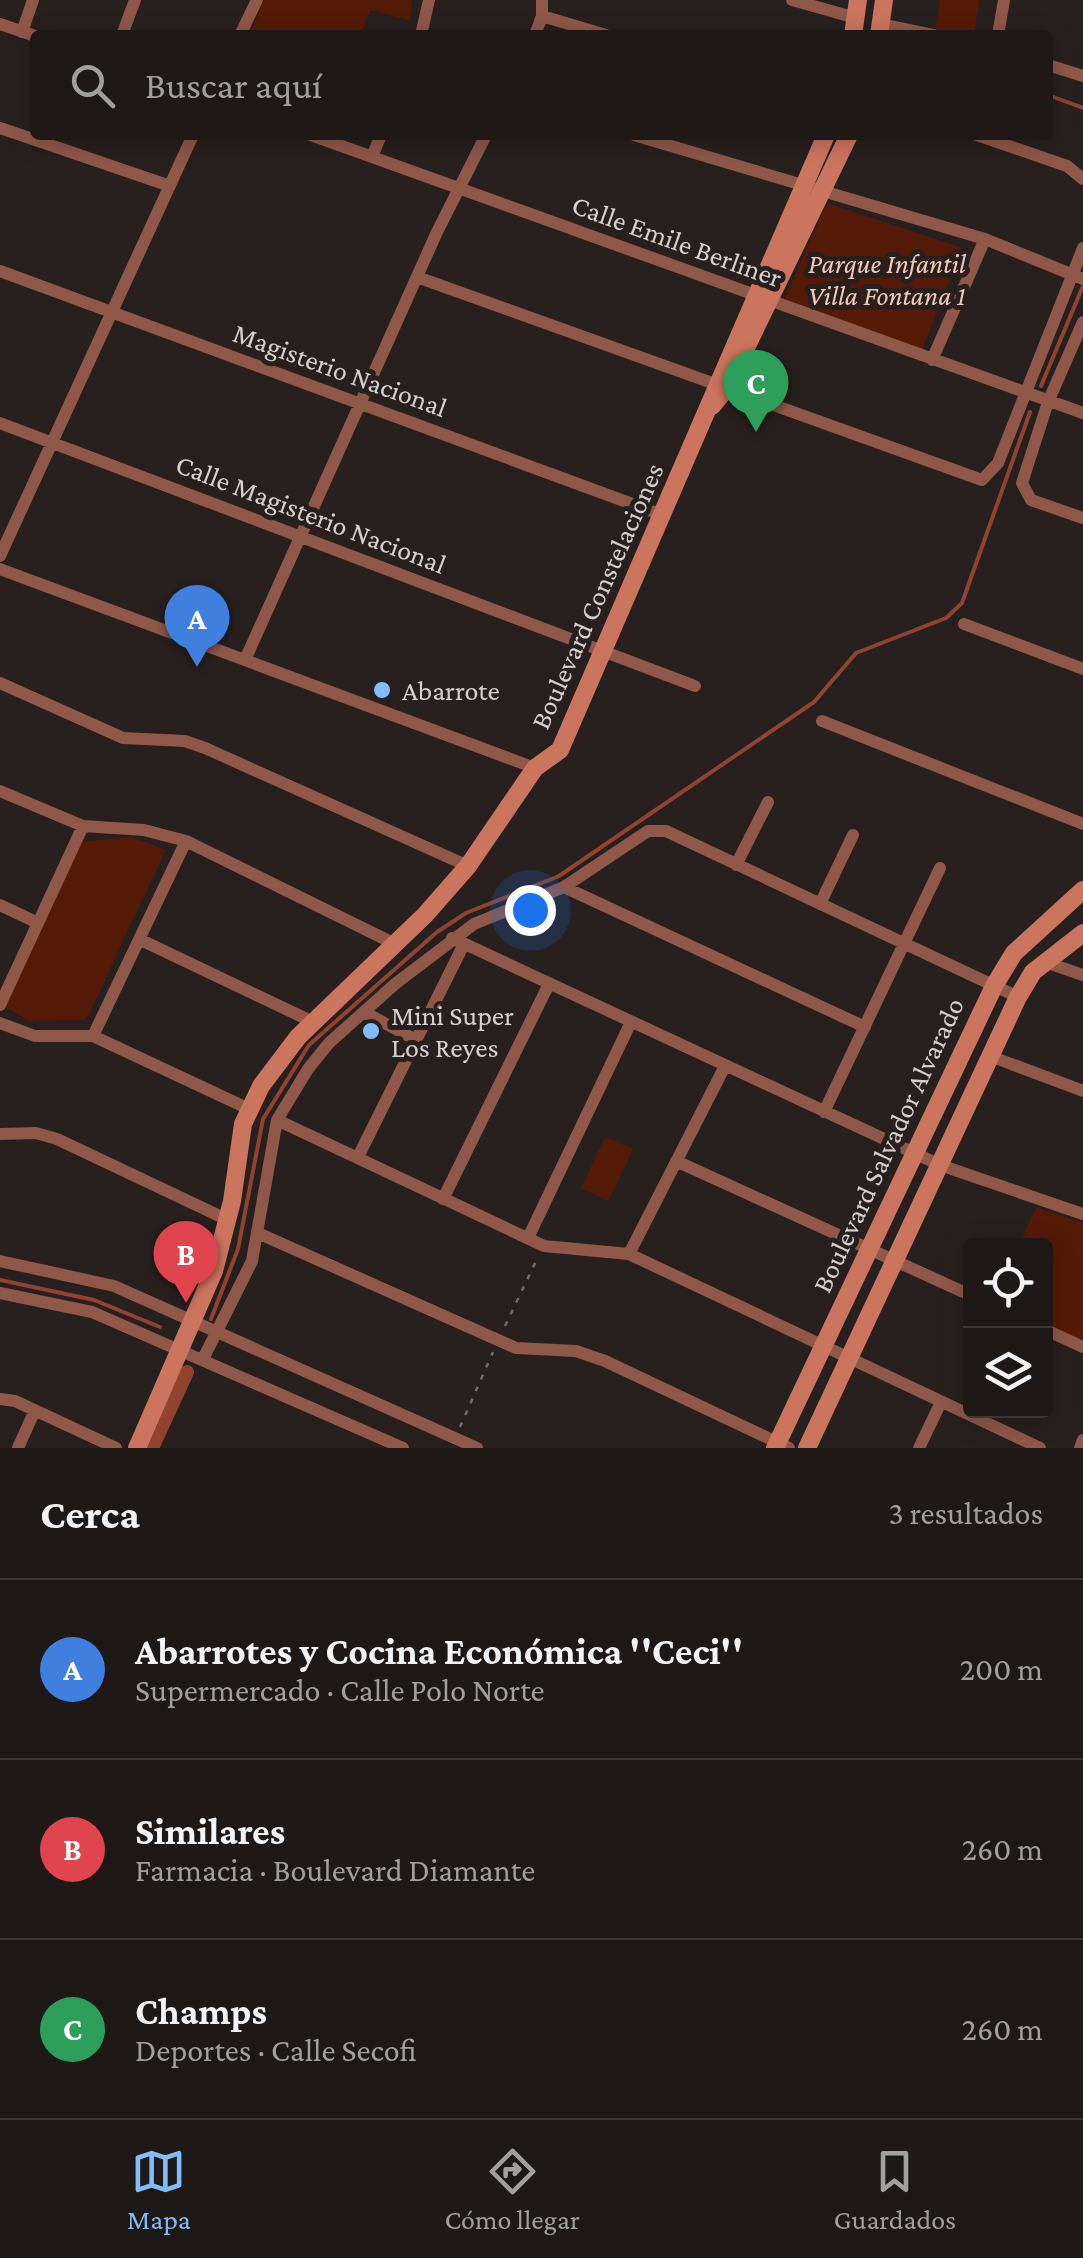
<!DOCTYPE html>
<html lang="es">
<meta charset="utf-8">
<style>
body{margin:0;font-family:"Crimson Pro",serif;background:#26211f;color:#f1f3f6}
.controls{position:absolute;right:30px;bottom:30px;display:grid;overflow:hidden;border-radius:10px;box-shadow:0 5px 25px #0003}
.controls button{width:90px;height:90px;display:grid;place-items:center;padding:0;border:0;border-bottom:2px solid #3c3735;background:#1e1816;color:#f1f3f6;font:50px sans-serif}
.you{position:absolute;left:530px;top:910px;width:35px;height:35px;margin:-25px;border:8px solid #fff;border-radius:50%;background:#1a73e8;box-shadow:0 0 0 15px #1a73e833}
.badge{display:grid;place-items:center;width:65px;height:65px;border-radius:50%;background:#83bcfb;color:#fff;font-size:32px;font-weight:700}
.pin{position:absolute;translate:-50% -82px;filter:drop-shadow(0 2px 5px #0008)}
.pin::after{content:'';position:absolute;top:52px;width:35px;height:30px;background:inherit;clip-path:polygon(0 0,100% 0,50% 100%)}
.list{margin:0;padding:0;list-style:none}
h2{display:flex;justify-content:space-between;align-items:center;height:130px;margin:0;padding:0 40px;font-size:42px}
h2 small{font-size:32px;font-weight:400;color:#a1a0a1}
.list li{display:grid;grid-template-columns:65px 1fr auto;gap:30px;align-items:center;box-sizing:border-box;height:180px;padding:0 40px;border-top:2px solid #3c3735}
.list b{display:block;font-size:38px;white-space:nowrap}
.list p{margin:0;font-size:32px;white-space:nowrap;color:#a1a0a1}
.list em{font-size:32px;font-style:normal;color:#a1a0a1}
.icon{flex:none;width:55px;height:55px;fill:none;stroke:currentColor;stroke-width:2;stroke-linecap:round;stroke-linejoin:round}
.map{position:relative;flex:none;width:1083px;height:1448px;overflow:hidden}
.search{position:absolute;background:#1e1816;box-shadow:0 5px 25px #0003;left:30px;right:30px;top:30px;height:110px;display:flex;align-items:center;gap:25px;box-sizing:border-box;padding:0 35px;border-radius:10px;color:#a1a0a1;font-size:38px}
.sheet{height:670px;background:#1e1816}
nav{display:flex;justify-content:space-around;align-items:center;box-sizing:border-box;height:140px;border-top:2px solid #3c3735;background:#1e1816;font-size:28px;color:#a1a0a1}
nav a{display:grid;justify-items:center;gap:5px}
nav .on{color:#83bcfb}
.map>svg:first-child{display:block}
</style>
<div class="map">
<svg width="1083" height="1448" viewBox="0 0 1083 1448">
<rect width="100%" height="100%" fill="#28201e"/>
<!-- green -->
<path fill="#561a09" d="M 264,0 L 412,0 L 410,20 L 370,10 L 361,35 L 249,35 Z
M 940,0 L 979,0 L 974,35 L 935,32 Z
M 827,203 L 962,248 L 922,350 L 784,300 Z
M 132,837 L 166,850 L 86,1020 L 29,1021 L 5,1007 L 80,842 Z
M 605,1137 L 633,1149 L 609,1201 L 581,1188 Z
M 1036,1207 L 1083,1223 L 1083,1341 L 1046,1323 L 1046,1246 L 1019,1246 Z"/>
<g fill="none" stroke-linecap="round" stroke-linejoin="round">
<!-- stream -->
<path stroke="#90432f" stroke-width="4" d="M 1048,95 L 1083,108
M 1041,386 L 1083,286
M 0,1280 L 94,1300 L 160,1327
M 211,1319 L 238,1249 L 263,1119 L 309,1045 L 437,932 L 466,913 L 559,876 L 814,702 L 856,653 L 946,618 L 962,603 L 1030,412"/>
<!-- canal -->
<path stroke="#90432f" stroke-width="14" d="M 152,1448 L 187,1372"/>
<!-- path -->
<path stroke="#716a68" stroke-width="2.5" stroke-dasharray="5 8" stroke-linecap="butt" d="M 505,1326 L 538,1257
M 460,1427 L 493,1352"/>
<!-- street -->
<path stroke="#8f5849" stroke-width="12" d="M 792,0 L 856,18
M 542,16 L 606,35
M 0,24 L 35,36
M 881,24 L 934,35
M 22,32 L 33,0
M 122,35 L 135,0
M 240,35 L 257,0
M 421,35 L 429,0
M 535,35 L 542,16 L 542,0
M 998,35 L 1004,0
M 1048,65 L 1083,76
M 0,128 L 170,186
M 311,135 L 1083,413
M 634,135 L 985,239 L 1083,279
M 977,135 L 1067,166 L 1083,179
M 372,157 L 381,135
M 0,271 L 662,515
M 417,277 L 982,480 L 998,463 L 1083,248
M 1083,322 L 1048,402 L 1022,483 L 1031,500 L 1083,518
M 932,360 L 985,239
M 0,423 L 695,686
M 0,556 L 193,135
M 0,569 L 535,768
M 964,624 L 1083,669
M 245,660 L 437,232 L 486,135
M 0,683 L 123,738 L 185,741 L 205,748 L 468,866
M 822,721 L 1083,824
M 0,791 L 83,826 L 144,830 L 186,841 L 397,945
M 736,865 L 768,802
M 564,887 L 865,1027
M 820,904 L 853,835
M 0,905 L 38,923
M 452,938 L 940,1165 L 1083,1214
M 141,940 L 313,1022
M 1045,962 L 1083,975
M 0,1005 L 83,826
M 364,1012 L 416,1040
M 0,1023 L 35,1036 L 93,1036 L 249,1109
M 93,1036 L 186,841
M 990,1056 L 1083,1091
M 824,1112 L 940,868
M 277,1120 L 544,1246 L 629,1254 L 1040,1448
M 0,1134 L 36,1133 L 57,1139 L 228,1220
M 358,1157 L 464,944
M 676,1161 L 970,1295
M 443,1199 L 549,984
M 260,1234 L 516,1348 L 576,1351 L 605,1361 L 789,1448
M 528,1238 L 631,1022
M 629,1254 L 725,1066
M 0,1261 L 114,1286 L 477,1448
M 0,1293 L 92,1312 L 403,1448
M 1046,1330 L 1083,1347
M 203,1359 L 252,1261 L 277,1120 L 308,1069 L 329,1043 L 395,984 L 474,924 L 564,887 L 648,831 L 666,831 L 1018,997
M 0,1399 L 15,1401 L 116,1448
M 18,1448 L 35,1410
M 919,1448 L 941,1402
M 1080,1448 L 1083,1440"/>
<!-- secondary -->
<path stroke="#cc755e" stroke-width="18" d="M 853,35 L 858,0
M 879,35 L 884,0
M 712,406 L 726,389 L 849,135
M 137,1448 L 214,1271 L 232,1201 L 243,1124 L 261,1086 L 298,1037 L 425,915 L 468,866 L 535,768 L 560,750 L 826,135
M 775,1448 L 994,986 L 1014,953 L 1083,890
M 807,1448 L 1018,997 L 1033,972 L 1083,933"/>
</g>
<!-- markers -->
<g fill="#83bcfb" stroke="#28201e" stroke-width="4">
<circle cx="382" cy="690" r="10"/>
<circle cx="371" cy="1031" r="10"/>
</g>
<g text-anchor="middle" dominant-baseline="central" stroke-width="10" stroke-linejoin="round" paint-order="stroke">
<!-- street labels -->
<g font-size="28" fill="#d6d0cf" stroke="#28201e">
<text transform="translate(677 241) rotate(20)">Calle Emile Berliner</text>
<text transform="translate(340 370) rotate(20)">Magisterio Nacional</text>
<text transform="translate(311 514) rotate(21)">Calle Magisterio Nacional</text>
<text transform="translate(597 596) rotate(-66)">Boulevard Constelaciones</text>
<text transform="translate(888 1145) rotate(-65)">Boulevard Salvador Alvarado</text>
</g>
<!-- park labels -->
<g font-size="28" font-style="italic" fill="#f6c8bb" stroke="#28201e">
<text x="887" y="263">Parque Infantil<tspan x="887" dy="32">Villa Fontana 1</tspan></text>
</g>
<!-- poi labels -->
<g font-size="28" fill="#d6d0cf" stroke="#28201e" text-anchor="start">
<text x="402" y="690">Abarrote</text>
<text x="391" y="1015">Mini Super<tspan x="391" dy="32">Los Reyes</tspan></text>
</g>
</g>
</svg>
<div class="controls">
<button><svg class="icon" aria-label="locate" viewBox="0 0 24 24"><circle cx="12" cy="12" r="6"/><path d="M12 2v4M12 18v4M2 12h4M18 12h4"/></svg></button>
<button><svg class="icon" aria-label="layers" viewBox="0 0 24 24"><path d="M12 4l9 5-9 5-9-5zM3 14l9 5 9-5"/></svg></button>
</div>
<div class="you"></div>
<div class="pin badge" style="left:197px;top:667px;background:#3f7fe0">A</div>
<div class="pin badge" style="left:186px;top:1303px;background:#e0444e">B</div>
<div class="pin badge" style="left:756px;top:432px;background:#2e9e5b">C</div>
<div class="search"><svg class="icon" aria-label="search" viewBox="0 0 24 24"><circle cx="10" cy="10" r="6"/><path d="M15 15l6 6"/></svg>Buscar aquí</div>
</div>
<section class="sheet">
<h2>Cerca<small>3 resultados</small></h2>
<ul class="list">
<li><span class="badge" style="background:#3f7fe0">A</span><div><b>Abarrotes y Cocina Económica ''Ceci''</b><p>Supermercado · Calle Polo Norte</p></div><em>200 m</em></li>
<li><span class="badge" style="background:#e0444e">B</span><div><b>Similares</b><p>Farmacia · Boulevard Diamante</p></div><em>260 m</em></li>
<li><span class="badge" style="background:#2e9e5b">C</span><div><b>Champs</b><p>Deportes · Calle Secofi</p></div><em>260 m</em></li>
</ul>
</section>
<nav>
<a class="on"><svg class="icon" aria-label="map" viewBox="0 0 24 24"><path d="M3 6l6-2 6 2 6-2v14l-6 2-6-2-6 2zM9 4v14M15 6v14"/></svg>Mapa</a>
<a><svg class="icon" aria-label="directions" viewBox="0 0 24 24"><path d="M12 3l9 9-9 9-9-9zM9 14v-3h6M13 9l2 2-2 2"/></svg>Cómo llegar</a>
<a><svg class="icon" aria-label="saved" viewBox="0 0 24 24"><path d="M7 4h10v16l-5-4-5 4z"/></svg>Guardados</a>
</nav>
